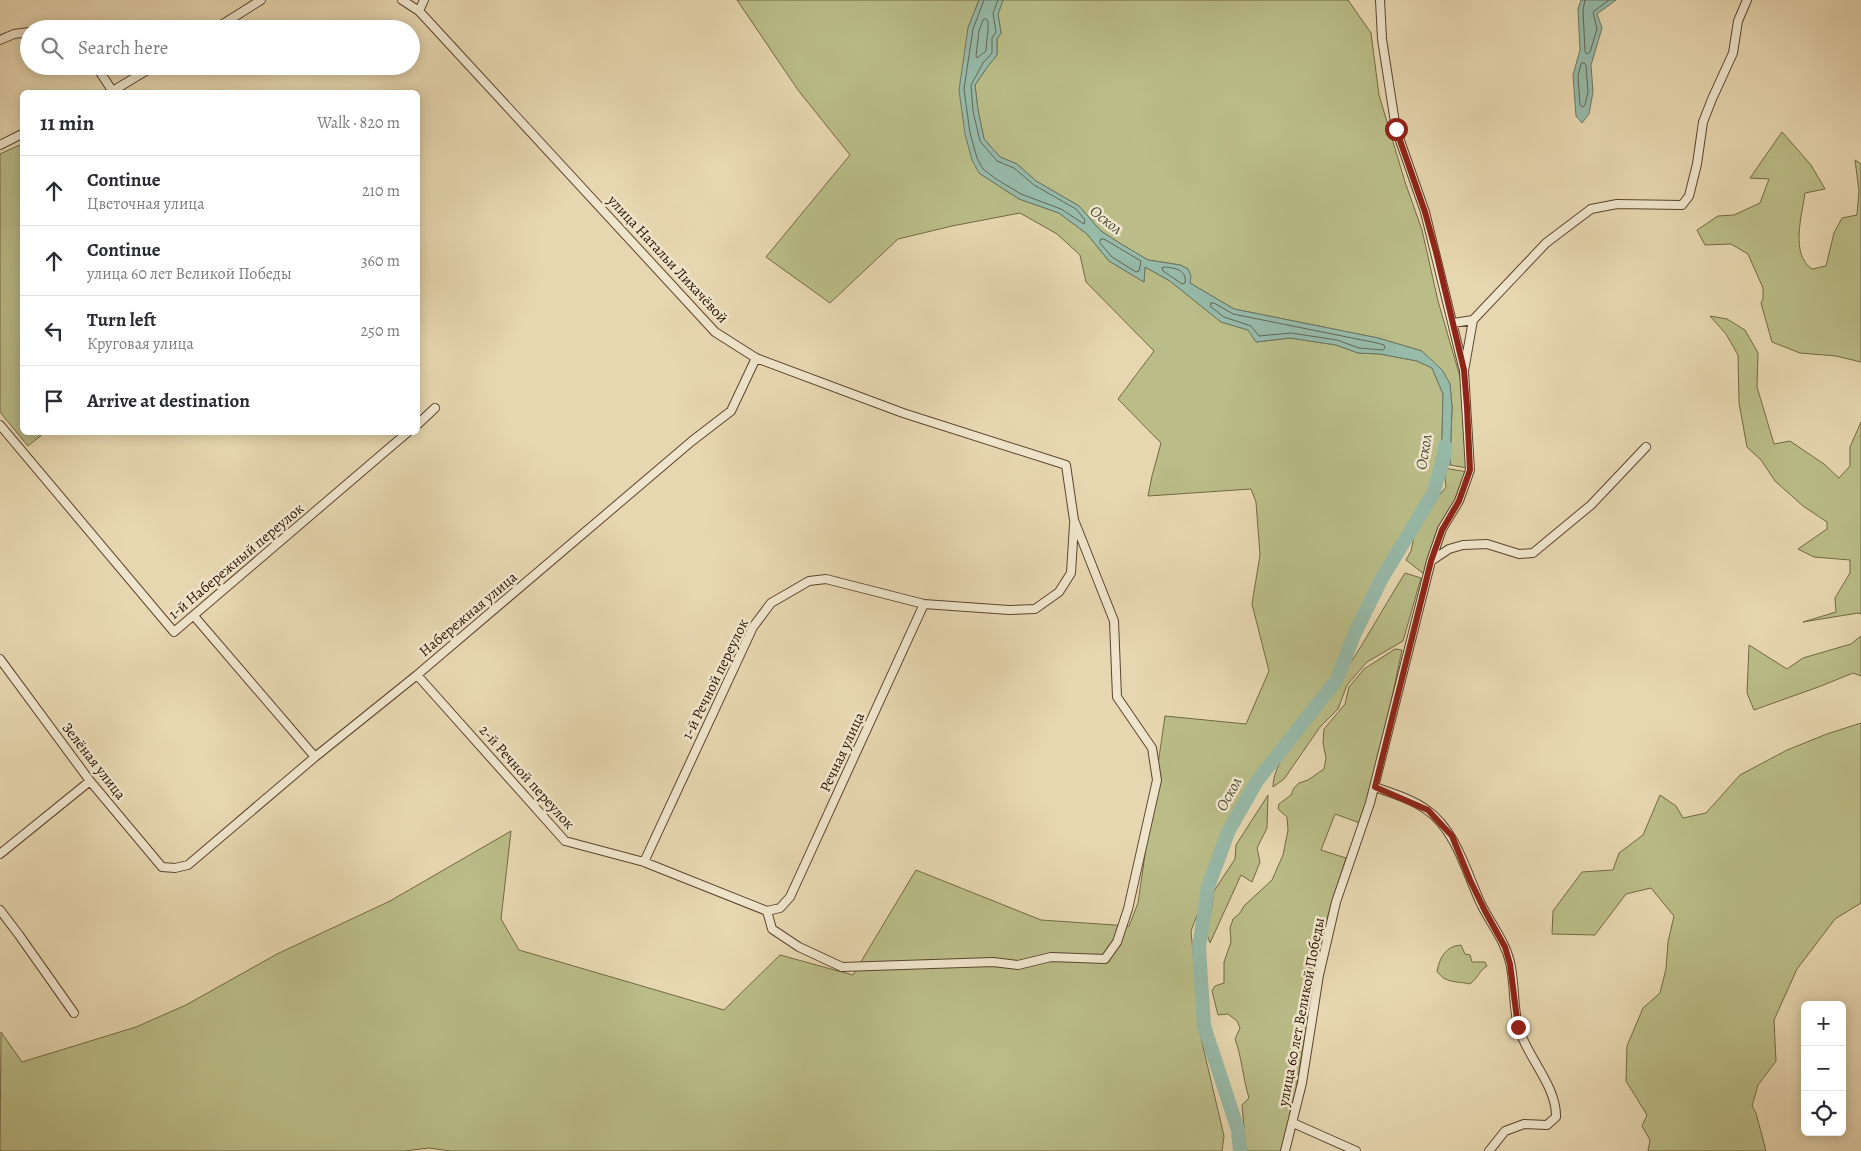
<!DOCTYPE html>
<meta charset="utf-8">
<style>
body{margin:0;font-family:Alegreya,serif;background:#f7f7f7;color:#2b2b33}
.controls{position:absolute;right:15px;bottom:15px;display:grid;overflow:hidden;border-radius:8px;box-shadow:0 2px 12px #0003}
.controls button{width:45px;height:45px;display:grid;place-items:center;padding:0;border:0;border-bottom:1px solid #e1e1e2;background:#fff;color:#2b2b33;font:25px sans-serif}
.stop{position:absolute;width:15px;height:15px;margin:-11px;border:4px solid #8f2418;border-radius:50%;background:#fff}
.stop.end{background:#8f2418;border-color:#fff;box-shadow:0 1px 5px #0008}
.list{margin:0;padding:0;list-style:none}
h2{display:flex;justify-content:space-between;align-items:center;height:65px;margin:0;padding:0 20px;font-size:21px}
h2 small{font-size:16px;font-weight:400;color:#7c7c81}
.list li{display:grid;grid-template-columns:32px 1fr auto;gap:15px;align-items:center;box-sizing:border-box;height:70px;padding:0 20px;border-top:1px solid #e1e1e2}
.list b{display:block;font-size:19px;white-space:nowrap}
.list p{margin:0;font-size:16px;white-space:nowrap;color:#7c7c81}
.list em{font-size:16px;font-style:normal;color:#7c7c81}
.icon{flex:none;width:28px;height:28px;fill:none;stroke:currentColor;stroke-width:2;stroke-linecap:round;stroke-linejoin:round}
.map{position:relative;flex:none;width:1861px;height:1151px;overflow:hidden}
.search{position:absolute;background:#fff;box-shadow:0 2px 12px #0003;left:20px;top:20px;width:400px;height:55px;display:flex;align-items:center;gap:12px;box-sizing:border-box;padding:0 18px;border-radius:28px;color:#7c7c81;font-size:19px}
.panel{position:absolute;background:#fff;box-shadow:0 2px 12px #0003;left:20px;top:90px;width:400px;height:345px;border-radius:8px}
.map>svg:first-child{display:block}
</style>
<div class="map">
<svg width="1861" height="1151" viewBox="0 0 1861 1151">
<rect width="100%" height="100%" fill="#e7d7b0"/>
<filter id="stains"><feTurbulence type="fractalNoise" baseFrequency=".004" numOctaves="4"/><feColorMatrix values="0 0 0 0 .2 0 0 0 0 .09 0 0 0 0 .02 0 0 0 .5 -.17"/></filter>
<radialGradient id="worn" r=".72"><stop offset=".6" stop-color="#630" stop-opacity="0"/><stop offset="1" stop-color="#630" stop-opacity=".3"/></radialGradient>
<!-- green -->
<path fill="#babd88" stroke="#736844" d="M 737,0 L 979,0 L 968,28 L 979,173 L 1019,199 L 1059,213 L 1087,234 L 1109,261 L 1144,282 L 1145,267 L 1170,281 L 1221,322 L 1249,330 L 1256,342 L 1290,338 L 1336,345 L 1358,353 L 1380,354 L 1417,361 L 1432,368 L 1443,394 L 1442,438 L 1436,462 L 1433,494 L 1382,578 L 1355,633 L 1336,681 L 1257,781 L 1229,830 L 1191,931 L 1201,1038 L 1224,1136 L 1222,1151 L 451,1151 L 429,1148 L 404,1151 L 0,1151 L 1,1032 L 22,1062 L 136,1027 L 186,1005 L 277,954 L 390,901 L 511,831 L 501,919 L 519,950 L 724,1010 L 780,955 L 853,975 L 916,870 L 1041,920 L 1129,926 L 1138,903 L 1165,716 L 1246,724 L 1269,671 L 1252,604 L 1260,555 L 1256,502 L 1251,489 L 1148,496 L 1152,476 L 1161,443 L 1118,399 L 1154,351 L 1086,282 L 1080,255 L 1057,234 L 1020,213 L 952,226 L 898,239 L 830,303 L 766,257 L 850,155 L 798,90 Z
M 1003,0 L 1348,0 L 1371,33 L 1379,95 L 1405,182 L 1422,230 L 1438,301 L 1465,394 L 1467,468 L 1450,465 L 1452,407 L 1450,384 L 1422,351 L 1378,338 L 1234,309 L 1190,283 L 1188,269 L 1180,265 L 1148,260 L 1121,244 L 1101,231 L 1079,206 L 1036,181 L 1017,164 L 1000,157 L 984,139 L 978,110 L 975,85 L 988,66 L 997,55 L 997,39 L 1001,33 L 998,14 Z
M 1782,132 L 1811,165 L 1825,189 L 1805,193 C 1802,216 1790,254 1812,269 L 1826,266 L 1834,233 L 1842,218 L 1857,215 L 1859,191 L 1855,160 L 1861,164 L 1861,362 L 1836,356 L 1800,353 L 1772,342 L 1761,303 L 1763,299 L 1763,288 L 1748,254 L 1731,244 L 1705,245 L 1697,230 L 1718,216 L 1734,215 L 1760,203 L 1769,179 L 1750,178 Z
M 22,144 L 22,432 L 44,433 L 28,446 L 0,412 L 0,154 Z
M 1710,316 L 1727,319 L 1745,330 L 1758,353 L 1757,387 L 1774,444 L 1790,441 L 1824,464 L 1839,478 L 1850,466 L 1850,447 L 1861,422 L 1861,614 L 1858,613 L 1803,622 L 1836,612 L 1835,598 L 1850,573 L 1850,560 L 1814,557 L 1798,549 L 1827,529 L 1827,522 L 1803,506 L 1775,481 L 1761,460 L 1747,447 L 1739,403 L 1738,355 L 1726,334 Z
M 1444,468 L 1468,472 L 1446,524 L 1440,546 L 1424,574 L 1406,560 L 1411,551 L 1417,523 L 1446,487 Z
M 1405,573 L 1421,578 L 1403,641 L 1367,662 L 1347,685 L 1338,709 L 1320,727 L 1284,779 L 1273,787 C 1272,758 1319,709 1336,684 C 1361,649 1382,610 1405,573 Z
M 1861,636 L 1861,676 L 1853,673 L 1821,686 L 1754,710 L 1747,693 L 1749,645 L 1787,669 L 1803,658 L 1851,644 Z
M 1395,649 L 1402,650 L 1376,772 L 1360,823 L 1335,814 L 1321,850 L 1346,858 L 1323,931 L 1318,956 L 1311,954 L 1308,967 L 1316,969 L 1295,1095 L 1282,1148 L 1281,1151 L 1246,1151 L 1242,1105 L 1249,1098 C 1243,1079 1242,1058 1235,1039 L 1240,1028 L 1237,1021 L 1228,1014 L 1218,1015 L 1212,991 L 1215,986 L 1224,983 L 1224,962 L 1231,942 L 1230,928 L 1233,919 L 1240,913 L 1244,906 L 1272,880 L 1283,855 L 1288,830 L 1287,817 L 1278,809 L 1279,804 L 1291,795 L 1294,788 L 1299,783 L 1308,780 L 1324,769 L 1326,758 L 1323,743 L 1324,729 L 1345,704 L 1349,687 L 1364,669 Z
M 1861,723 L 1861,903 L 1835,919 L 1797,969 L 1774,1020 L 1776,1061 L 1758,1085 L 1752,1106 L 1756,1113 L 1766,1151 L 1648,1151 L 1650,1140 L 1642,1126 L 1647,1115 L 1626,1081 L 1627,1046 L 1643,1008 L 1660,993 L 1666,969 L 1668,942 L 1674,916 L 1651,888 L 1626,894 L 1595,935 L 1552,934 L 1553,911 L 1582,872 L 1613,870 L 1619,853 L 1643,835 L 1660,795 L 1676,806 L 1683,818 L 1706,813 L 1740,775 L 1787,750 L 1827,734 Z
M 1268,795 L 1267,828 L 1257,848 L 1260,862 L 1252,882 L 1241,875 L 1210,943 L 1205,929 L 1211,912 L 1214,891 L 1235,859 L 1236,845 Z
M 1461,945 L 1465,954 L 1470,955 L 1472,962 L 1485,962 L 1487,966 C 1479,971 1478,978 1470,984 C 1458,981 1445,984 1437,971 C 1440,957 1446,946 1461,945 Z"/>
<!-- water -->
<path fill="#97baa9" stroke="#6c7766" d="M 979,0 L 1003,0 L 998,14 L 1001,33 L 997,39 L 997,55 L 988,66 L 975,85 L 978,110 L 984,139 L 1000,157 L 1017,164 L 1036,181 L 1079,206 L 1101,231 L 1121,244 L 1148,260 L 1180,265 L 1188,269 L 1191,276 L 1190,283 L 1234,309 L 1378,338 L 1422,351 L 1443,371 L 1450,384 L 1452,407 L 1450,465 L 1436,462 L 1442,438 L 1443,394 L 1432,368 L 1417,361 L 1380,354 L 1358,353 L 1336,345 L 1290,338 L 1256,342 L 1248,330 L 1221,322 L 1170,281 L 1145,267 L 1144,282 L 1109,261 L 1087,234 L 1059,213 L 1019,199 L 979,173 L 972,160 L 965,134 L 959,90 L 968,28 Z
M 1581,0 L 1616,0 L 1597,14 L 1602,28 L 1591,65 L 1593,92 L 1589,114 L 1582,123 L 1576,116 L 1573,75 L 1580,50 L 1578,9 Z"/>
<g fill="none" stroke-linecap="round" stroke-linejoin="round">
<!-- shore -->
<path stroke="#626655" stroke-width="1" d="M 984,0 L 973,29 L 964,89 L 970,133 L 977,158 L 983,169 L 996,179 L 1021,194 L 1061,209 L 1084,224 L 1085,220 L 1076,209 L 1034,185 L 1014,168 L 997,161 L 980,141 L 973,111 L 971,85 L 983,63 L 992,53 L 992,38 L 996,32 L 993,13 L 998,0
M 1585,0 L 1583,10 L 1585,52 L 1587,54 L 1590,52 L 1597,29 L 1593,12 L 1609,0
M 986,19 L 988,21 C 989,31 986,40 986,51 L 977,58 L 976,56 L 979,31 L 983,20 Z
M 1584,63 L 1586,65 L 1588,92 L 1585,105 L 1583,107 L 1580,105 L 1578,76 L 1581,64 Z
M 1101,239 L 1104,239 L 1141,261 L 1139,271 L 1136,272 L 1112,257 L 1100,243 Z
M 1165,267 C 1176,268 1187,270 1185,283 L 1182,284 L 1163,271 L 1162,268 Z
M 1211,303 L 1214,303 L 1233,314 L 1377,343 L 1384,345 L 1385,348 L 1383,350 L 1359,348 L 1337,340 L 1291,333 L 1259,336 L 1251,326 L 1224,317 L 1211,307 Z"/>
<!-- river -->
<path stroke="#97baa9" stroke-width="14" d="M 1240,1151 L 1238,1130 L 1204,1026 L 1199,948 L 1208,887 L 1229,830 L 1257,781 L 1336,681 L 1355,633 L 1382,578 L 1433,494 L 1444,457 L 1445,446"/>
<!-- minor casing -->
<g stroke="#5b442d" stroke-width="10">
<path id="minor" d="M 402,0 L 419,11 L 715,332 L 756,358 L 903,413 L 1066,465 L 1074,520 L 1114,621 L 1117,697 L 1152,748 L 1157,780 L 1128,909 L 1117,942 L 1105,959 L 1051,957 L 1018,965 L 993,962 L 842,967 L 799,947 L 772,929 L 767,911
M 1380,0 L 1382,39 L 1396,129 L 1425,212 L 1463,367
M 419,11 L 424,0
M 59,29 L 72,29
M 215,29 L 261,0
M 0,40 L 14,34 L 29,32
M 96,66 L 113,92
M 111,92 L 154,66
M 0,145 L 22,134
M 1453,323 L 1473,320
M 418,424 L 435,408
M 0,425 L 174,632 L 408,432
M 1431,561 L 1449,549 L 1463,545 L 1487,544 L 1519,554 L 1533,553 L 1591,505 L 1646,447
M 194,616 L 315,757
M 0,659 L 90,781 L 162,867 L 175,868 L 188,865 L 315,757 L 417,675 L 692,441 L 731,411 L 756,358
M 417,675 L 565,841 L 644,862 L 767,911 L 780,908 L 790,897 L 924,604
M 1375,787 C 1392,793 1412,799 1427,810 C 1456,830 1467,874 1481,904 C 1491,924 1505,941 1510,962 C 1515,983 1513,1006 1518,1026 C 1526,1056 1557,1086 1556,1117 L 1547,1125 L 1524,1124 L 1505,1131 L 1489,1151
M 0,854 L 90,781
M 644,862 L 753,627 L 771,603 L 809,581 L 826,579 L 924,604 L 1009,610 L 1035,609 L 1059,592 L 1071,573 L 1074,524
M 0,910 L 19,935 L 74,1013
M 1293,1123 L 1356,1151
M 1285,1151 L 1302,1083 L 1319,975 L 1336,902 L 1370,803 L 1431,561 L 1442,529 L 1459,501 L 1470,470 L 1464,371 L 1473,320 L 1546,243 L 1591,209 L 1617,204 L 1682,205 L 1689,196 L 1697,164 L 1703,122 L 1712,99 L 1733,53 L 1738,21 L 1747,0"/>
</g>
<!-- minor -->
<use href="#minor" stroke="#efe5cc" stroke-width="8"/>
</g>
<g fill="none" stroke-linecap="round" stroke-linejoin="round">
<!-- route -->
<path stroke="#8f2418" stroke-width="6" d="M 1396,129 L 1425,212 L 1436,252 L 1464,370 L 1467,407 L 1470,470 L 1459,501 L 1442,530 L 1431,561 L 1375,787 L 1428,810 L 1452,836 L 1470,880 L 1485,911 L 1505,947 L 1510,964 L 1518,1027"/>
</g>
<g text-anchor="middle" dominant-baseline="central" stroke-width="5" stroke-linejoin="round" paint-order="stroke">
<!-- street labels -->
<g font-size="15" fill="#2c1301" stroke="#efe5cc">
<text transform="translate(668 259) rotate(47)">улица Натальи Лихачёвой</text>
<text transform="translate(236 561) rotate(-40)">1-й Набережный переулок</text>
<text transform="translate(468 614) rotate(-40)">Набережная улица</text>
<text transform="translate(715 679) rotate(-64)">1-й Речной переулок</text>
<text transform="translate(842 752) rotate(-65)">Речная улица</text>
<text transform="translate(94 761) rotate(52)">Зелёная улица</text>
<text transform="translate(527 777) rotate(48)">2-й Речной переулок</text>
<text transform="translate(1301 1012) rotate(-79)">улица 60 лет Великой Победы</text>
</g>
<!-- water labels -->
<g font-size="16" font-style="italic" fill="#514d3c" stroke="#efe5cc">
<text transform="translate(1106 220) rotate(38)">Оскол</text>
<text transform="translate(1424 452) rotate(-81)">Оскол</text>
<text transform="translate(1229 794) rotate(-61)">Оскол</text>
</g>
</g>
<rect width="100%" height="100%" filter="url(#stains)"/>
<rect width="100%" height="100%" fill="url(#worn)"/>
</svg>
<div class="controls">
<button>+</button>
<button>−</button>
<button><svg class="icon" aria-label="locate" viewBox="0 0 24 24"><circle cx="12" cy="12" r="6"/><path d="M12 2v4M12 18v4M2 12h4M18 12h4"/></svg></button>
</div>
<div class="stop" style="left:1396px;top:129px"></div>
<div class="stop end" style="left:1518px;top:1027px"></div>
<div class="search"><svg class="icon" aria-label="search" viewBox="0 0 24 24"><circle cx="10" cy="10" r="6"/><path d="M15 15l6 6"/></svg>Search here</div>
<section class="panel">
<h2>11 min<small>Walk · 820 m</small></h2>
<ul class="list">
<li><svg class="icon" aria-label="ahead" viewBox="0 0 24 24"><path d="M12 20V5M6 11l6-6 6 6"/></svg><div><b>Continue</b><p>Цветочная улица</p></div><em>210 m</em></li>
<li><svg class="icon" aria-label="ahead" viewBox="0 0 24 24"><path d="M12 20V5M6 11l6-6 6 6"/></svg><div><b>Continue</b><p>улица 60 лет Великой Победы</p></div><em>360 m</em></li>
<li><svg class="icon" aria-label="left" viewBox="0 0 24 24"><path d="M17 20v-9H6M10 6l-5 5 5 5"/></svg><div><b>Turn left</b><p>Круговая улица</p></div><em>250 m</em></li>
<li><svg class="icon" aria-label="arrive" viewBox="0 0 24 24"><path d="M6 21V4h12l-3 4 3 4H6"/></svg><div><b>Arrive at destination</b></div></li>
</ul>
</section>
</div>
